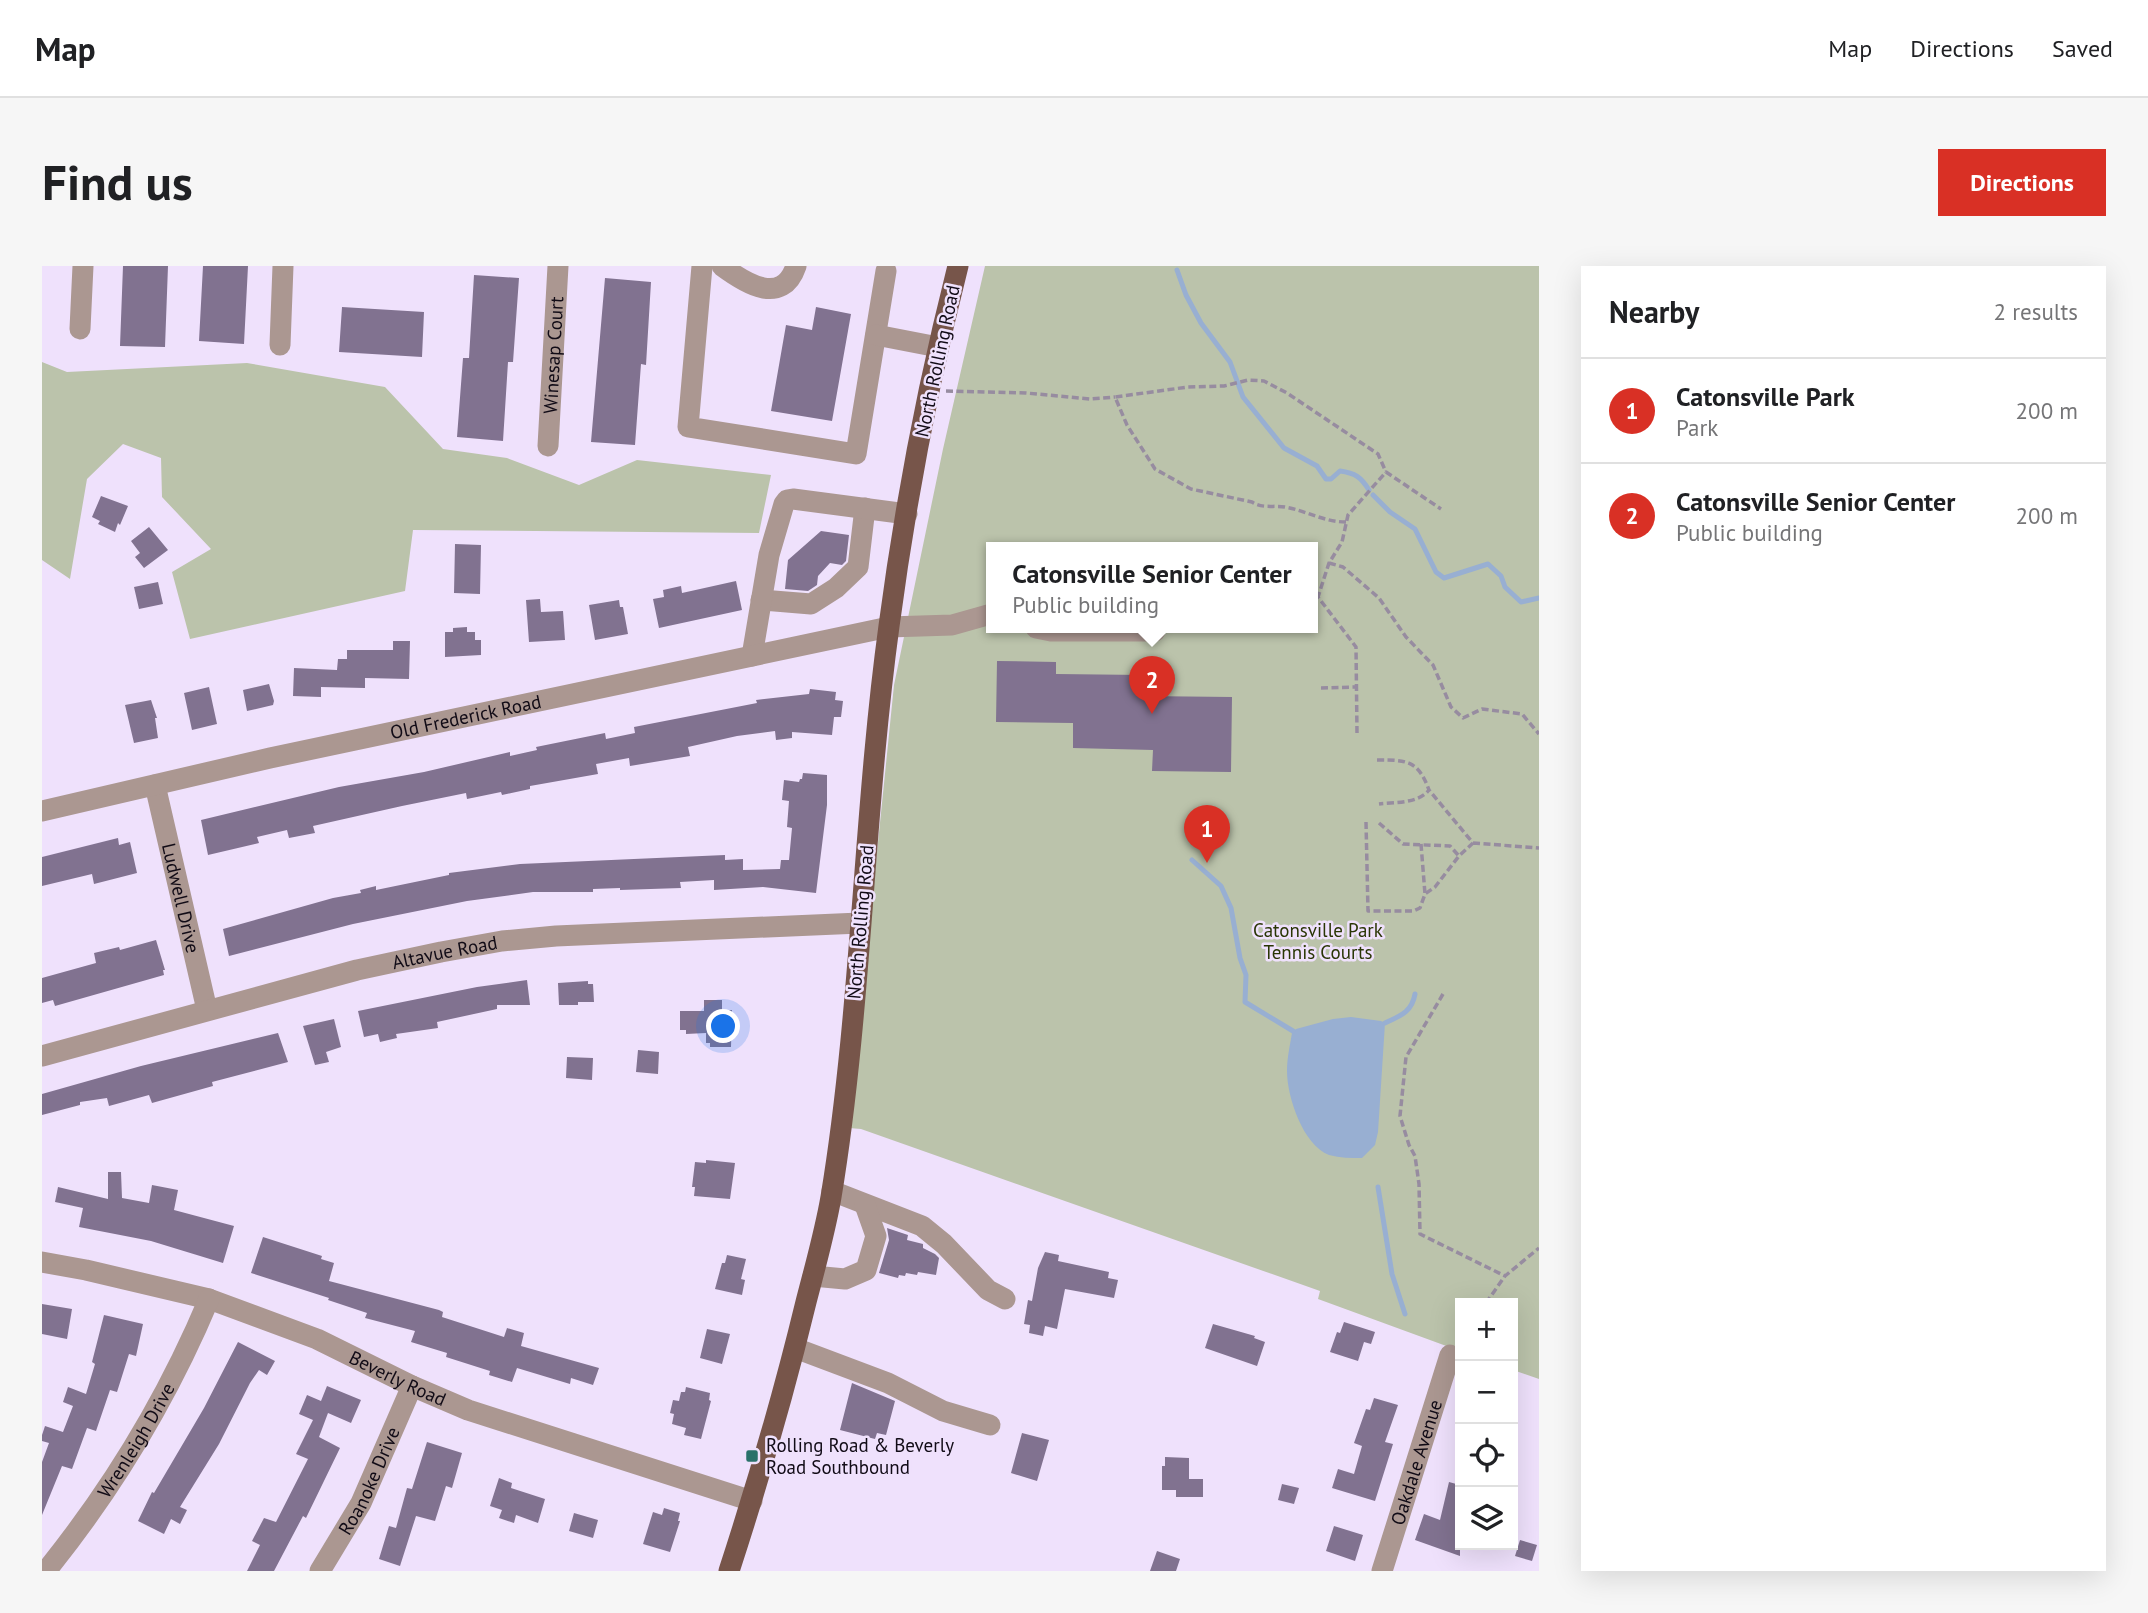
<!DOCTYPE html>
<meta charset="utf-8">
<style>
body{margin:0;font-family:"PT Sans",sans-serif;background:#f6f6f6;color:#202124}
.controls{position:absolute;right:21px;bottom:21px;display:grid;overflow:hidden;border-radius:0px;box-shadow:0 7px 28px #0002}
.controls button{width:63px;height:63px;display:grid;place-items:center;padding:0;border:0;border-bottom:2px solid #e0e0e0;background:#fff;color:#202124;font:35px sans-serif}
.you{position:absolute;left:682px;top:761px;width:24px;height:24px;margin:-18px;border:5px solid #fff;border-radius:50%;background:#1a73e8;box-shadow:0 0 0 10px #1a73e833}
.badge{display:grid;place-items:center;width:46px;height:46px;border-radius:50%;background:#d93025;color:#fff;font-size:23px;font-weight:700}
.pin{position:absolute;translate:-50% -58px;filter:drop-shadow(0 2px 4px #0008)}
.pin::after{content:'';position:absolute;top:37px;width:24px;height:21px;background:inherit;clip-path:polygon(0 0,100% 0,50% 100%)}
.popup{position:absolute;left:944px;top:276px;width:332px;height:91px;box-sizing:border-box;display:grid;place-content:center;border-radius:0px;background:#fff;filter:drop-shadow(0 2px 5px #0005);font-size:23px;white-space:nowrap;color:#757577}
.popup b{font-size:26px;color:#202124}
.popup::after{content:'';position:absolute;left:50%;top:100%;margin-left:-14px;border:14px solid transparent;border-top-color:#fff}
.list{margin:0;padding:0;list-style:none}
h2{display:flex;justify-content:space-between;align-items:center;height:91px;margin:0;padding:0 28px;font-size:30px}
h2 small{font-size:23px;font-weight:400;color:#757577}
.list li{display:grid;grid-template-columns:46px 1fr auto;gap:21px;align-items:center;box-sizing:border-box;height:105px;padding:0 28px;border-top:2px solid #e0e0e0}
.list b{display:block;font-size:26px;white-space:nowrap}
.list p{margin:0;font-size:23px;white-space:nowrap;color:#757577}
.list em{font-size:23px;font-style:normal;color:#757577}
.icon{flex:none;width:38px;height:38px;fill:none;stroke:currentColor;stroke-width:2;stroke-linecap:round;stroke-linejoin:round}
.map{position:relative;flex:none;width:1497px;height:1305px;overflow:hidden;border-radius:0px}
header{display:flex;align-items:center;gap:42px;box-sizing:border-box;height:98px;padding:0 35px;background:#fff;border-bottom:2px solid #e0e0e0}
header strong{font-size:33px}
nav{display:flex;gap:38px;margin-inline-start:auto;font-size:24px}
.intro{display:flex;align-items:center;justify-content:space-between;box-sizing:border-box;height:168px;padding:0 42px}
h1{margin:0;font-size:49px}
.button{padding:18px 32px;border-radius:0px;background:#d93025;color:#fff;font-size:24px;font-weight:700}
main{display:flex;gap:42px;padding:0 42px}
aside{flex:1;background:#fff;border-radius:0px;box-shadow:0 7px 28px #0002}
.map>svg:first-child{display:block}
</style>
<header>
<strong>Map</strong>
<nav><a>Map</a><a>Directions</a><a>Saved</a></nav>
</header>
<div class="intro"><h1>Find us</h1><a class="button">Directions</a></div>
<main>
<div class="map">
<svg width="1497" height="1305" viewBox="0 0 1497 1305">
<rect width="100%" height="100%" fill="#efe1fc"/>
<!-- green -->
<path fill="#bbc3ab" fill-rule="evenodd" d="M 943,0 L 1497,0 L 1497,1113 L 1471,1104 L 1471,1037 L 1418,1037 L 1418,1085 L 1276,1033 L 1278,1025 L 819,863 L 807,862 L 852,419 L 901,183 ZM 949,282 L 1271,282 L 1271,362 L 949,362 Z
M 0,96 L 25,106 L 205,97 L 343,121 L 401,183 L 465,192 L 537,219 L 595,194 L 729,209 L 717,267 L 371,264 L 363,325 L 148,373 L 130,306 L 169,283 L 120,231 L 119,192 L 81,178 L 45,213 L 28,313 L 0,294 Z"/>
<!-- water -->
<path fill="#98afd2" d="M 1309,751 L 1339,755 L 1343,757 L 1336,866 L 1333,879 L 1320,892 C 1309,892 1298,892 1287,889 C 1261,879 1245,831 1245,805 C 1245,792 1248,779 1250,767 L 1254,763 L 1291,753 Z"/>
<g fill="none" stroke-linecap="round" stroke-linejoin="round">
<!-- stream -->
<path stroke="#98afd2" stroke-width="5" d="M 1135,4 L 1144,29 L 1159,57 L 1188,96 L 1201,131 L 1242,182 L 1275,200 L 1284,213 L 1289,213 L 1298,205 C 1313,207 1319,211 1327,224
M 1331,229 L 1348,246 L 1373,263 L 1394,306 L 1402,312 L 1446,298 L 1459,310 L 1463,321 L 1479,336 L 1497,332
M 1150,594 L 1179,620 L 1189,642 L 1198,692 L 1204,709 L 1203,736 L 1251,765
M 1343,757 C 1358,750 1370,746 1373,728
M 1336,921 L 1350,1008 L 1363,1048"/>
</g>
<!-- building -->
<path fill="#817290" d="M 81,0 L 126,0 L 123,81 L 78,80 Z
M 161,0 L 206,0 L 202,78 L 157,75 Z
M 432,9 L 477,12 L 471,96 L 466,96 L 461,175 L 415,171 L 421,92 L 427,92 Z
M 563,12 L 609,16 L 604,99 L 599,98 L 593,179 L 549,176 Z
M 300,41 L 382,46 L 380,91 L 297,86 Z
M 774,41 L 809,48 L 790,155 L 729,145 L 744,59 L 770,64 Z
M 59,230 L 86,240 L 78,259 L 76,257 L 73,266 L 56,258 L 58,255 L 50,251 Z
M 107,261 L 126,284 L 102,302 L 93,291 L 98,287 L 89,275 Z
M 779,265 L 807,269 L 804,295 L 800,299 L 788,297 L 776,310 L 775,319 L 766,325 L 743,323 L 746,294 Z
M 413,278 L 439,279 L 438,328 L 412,327 Z
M 694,315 L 700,344 L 617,362 L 611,333 L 622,331 L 621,324 L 639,320 L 640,327 Z
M 116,316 L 121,338 L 97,343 L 92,321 Z
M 498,333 L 499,346 L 521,345 L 523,374 L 487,376 L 484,334 Z
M 577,334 L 578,341 L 581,341 L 586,368 L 553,374 L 547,339 Z
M 425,361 L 425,366 L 433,366 L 433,374 L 439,374 L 439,389 L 403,391 L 403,366 L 411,366 L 411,362 Z
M 351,375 L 368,375 L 367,413 L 323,412 L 323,422 L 279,421 L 279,431 L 251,430 L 252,402 L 295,404 L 296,393 L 305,393 L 305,384 L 351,384 Z
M 955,395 L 1014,396 L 1014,408 L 1101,409 L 1100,430 L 1190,431 L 1189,506 L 1110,505 L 1111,484 L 1031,482 L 1031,457 L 954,456 Z
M 227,418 L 232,435 L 231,439 L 205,445 L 201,424 Z
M 167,421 L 175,458 L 150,464 L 142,427 Z
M 768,423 L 794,426 L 793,434 L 801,435 L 799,451 L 792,451 L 790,469 L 750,466 L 750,472 L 734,474 L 733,465 L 695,470 L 646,481 L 648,490 L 588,500 L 587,492 L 554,498 L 556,508 L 488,520 L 488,523 L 460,529 L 459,526 L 425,533 L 424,527 L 360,540 L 271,560 L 273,567 L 247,572 L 245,564 L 215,571 L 217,577 L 166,589 L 159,554 L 297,521 L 382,506 L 468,486 L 468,490 L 495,484 L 494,481 L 563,467 L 564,473 L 593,467 L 592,461 L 715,437 L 714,434 L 767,428 Z
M 109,434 L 115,452 L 113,452 L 116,472 L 92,477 L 83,439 Z
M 761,507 L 785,509 L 785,539 L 774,627 L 721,621 L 672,624 L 672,614 L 638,616 L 639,622 L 578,624 L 578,622 L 551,623 L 551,626 L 491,626 L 425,635 L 311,658 L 187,690 L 181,663 L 291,632 L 319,627 L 318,624 L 334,620 L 334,624 L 407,609 L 407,607 L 478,598 L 683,589 L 683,594 L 701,593 L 701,604 L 738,603 L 739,594 L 747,594 L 750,562 L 745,561 L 747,535 L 740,534 L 742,514 L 757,516 L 758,513 L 760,513 Z
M 76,572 L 77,579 L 88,576 L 95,607 L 52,618 L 50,608 L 0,620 L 0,591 Z
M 114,674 L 123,704 L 121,704 L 122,709 L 13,740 L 11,734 L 0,737 L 0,712 L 54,697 L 52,687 L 77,681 L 78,684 Z
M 485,714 L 488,739 L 455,739 L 455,743 L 395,756 L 396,762 L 354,768 L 355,772 L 338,776 L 336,768 L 322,771 L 316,745 L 435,721 Z
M 546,715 L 546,718 L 551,718 L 552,736 L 536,736 L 536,739 L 517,739 L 516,717 Z
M 662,734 L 680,734 L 680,744 L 690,744 L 689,781 L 668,781 L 668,777 L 664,777 L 664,767 L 644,768 L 644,764 L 638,764 L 638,745 L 662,745 Z
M 292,753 L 299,781 L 284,786 L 287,796 L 273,799 L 261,760 Z
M 236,767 L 246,796 L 170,816 L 171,820 L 110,837 L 107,829 L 67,840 L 65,832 L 38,836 L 38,839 L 0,849 L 0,828 L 99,800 Z
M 596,784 L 617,786 L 616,808 L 594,806 Z
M 525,791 L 551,792 L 550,814 L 524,812 Z
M 664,894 L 693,897 L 688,933 L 652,930 L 653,921 L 650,921 L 653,896 L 664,897 Z
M 66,906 L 79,906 L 80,932 L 107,937 L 110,919 L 136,924 L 132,944 L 192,960 L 181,997 L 109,975 L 37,961 L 41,942 L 13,936 L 16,921 L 66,933 Z
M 845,962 L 866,969 L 865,974 L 881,978 L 881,982 L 893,988 L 897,992 L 894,1009 L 876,1006 L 875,1009 L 864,1007 L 863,1010 L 857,1009 L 856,1012 L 837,1007 L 847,974 Z
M 221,971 L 280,990 L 279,993 L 292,997 L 287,1015 L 397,1044 L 401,1046 L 400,1051 L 462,1071 L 465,1062 L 482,1067 L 479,1080 L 557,1102 L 551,1119 L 529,1112 L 528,1118 L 475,1102 L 470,1116 L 447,1109 L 448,1105 L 404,1091 L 405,1087 L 369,1076 L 373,1065 L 323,1052 L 325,1047 L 286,1034 L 287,1032 L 209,1007 Z
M 1003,986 L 1017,989 L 1016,995 L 1067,1006 L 1066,1012 L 1076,1014 L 1072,1032 L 1023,1023 L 1015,1063 L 1003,1060 L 1001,1070 L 987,1067 L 988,1059 L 982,1058 L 986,1034 L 990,1035 L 996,1002 Z
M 685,989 L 704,993 L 699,1013 L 703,1014 L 700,1029 L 673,1023 L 680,997 L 683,997 Z
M 0,1038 L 30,1043 L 25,1073 L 0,1068 Z
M 62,1049 L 101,1058 L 94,1090 L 87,1088 L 75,1126 L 68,1124 L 54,1165 L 45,1162 L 30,1203 L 20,1200 L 0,1249 L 0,1196 L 7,1177 L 0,1175 L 0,1169 L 3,1160 L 21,1166 L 31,1140 L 21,1136 L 26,1121 L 44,1128 L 53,1098 L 50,1096 Z
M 1302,1056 L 1333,1066 L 1329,1078 L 1322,1076 L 1316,1095 L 1288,1086 L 1295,1066 L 1298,1067 Z
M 1171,1058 L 1213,1070 L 1212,1072 L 1223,1076 L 1215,1100 L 1163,1082 Z
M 665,1063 L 688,1068 L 680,1098 L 658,1092 Z
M 196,1076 L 233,1095 L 225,1109 L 217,1104 L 208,1117 L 177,1178 L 138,1241 L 145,1244 L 138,1258 L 129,1253 L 122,1268 L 96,1255 L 110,1226 L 112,1227 L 162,1142 Z
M 810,1117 L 853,1135 L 844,1169 L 835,1167 L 833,1173 L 798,1164 Z
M 285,1120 L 319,1134 L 309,1157 L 286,1147 L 277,1171 L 298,1182 L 264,1252 L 261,1250 L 232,1305 L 205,1305 L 218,1279 L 210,1275 L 222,1252 L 234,1256 L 266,1193 L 254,1188 L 271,1154 L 257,1148 L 265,1129 L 279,1135 Z
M 644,1121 L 668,1127 L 667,1134 L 669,1135 L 659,1173 L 642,1169 L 644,1162 L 630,1158 L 632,1148 L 628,1147 L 631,1134 L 637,1135 L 639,1126 L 643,1126 Z
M 1332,1132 L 1356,1139 L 1343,1176 L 1351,1178 L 1333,1235 L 1290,1222 L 1296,1203 L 1312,1208 L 1320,1180 L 1312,1177 L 1324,1143 L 1328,1144 Z
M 980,1167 L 1007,1174 L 995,1215 L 969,1207 Z
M 385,1176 L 420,1187 L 410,1222 L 404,1220 L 393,1255 L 374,1250 L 358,1300 L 337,1293 L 347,1260 L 354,1262 L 365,1222 L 370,1223 Z
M 1123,1191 L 1147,1192 L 1147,1213 L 1161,1213 L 1161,1231 L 1134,1231 L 1134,1224 L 1120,1224 L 1120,1200 L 1123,1200 Z
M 457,1212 L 470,1217 L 469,1222 L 503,1233 L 496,1257 L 474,1249 L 472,1257 L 457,1252 L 460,1244 L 448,1240 Z
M 1407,1216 L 1418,1219 L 1418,1290 L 1373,1274 L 1382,1248 L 1398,1254 Z
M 1240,1218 L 1257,1222 L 1252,1238 L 1236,1234 Z
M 622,1242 L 638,1247 L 636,1255 L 638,1255 L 628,1286 L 601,1278 L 611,1246 L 620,1249 Z
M 532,1247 L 556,1254 L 551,1272 L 527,1265 Z
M 1292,1260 L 1321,1269 L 1313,1295 L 1284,1285 Z
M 1478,1274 L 1495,1279 L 1490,1295 L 1473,1290 Z
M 1115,1285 L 1138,1293 L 1134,1305 L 1108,1305 Z"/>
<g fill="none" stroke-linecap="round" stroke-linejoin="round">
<!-- path -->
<path stroke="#978ca0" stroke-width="3.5" stroke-dasharray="7 3.5" stroke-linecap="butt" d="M 904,125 L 984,127 L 1048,133 L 1073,131
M 1304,256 C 1282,256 1265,245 1243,241 C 1231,239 1221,243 1210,236 L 1149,223 L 1113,203 L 1085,159 L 1073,131 L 1146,121 L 1182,120 L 1206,114 L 1222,115 L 1245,127 L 1336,188 L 1344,206
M 1287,297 L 1301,301 L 1337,332 L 1364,371 L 1391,399 L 1409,441 L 1421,452 L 1440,443 L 1480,448 L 1497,468
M 1279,422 L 1314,421
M 1315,467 L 1314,381 L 1276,331 L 1287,297 L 1300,276 L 1306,249 L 1344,206 L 1399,243
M 1335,494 C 1365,494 1376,494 1387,524 C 1376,538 1352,536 1337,538
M 1324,556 L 1326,645 L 1371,645 L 1378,642 L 1383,628 L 1393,621 L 1417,590 L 1431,577 L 1387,524
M 1337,557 L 1361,578 L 1408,580 L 1417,590
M 1431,577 L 1497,582
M 1379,578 L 1383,628
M 1401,728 L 1364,791 L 1358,850 L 1367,879 L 1373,890 L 1377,918 L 1378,968 L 1463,1010
M 1444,1037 L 1463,1010 L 1497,982"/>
<!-- minor -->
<g stroke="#ab9791" stroke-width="21">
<path d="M 660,0 L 646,161 L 814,188 L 844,5"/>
<path d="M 680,0 C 703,17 740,41 754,0"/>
<path d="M 38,63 L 41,0"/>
<path d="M 834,69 L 896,81"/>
<path d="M 238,79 L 241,0"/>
<path id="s1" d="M 506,180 L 516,0"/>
<path d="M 719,334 L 769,338 L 794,322 L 816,301 L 823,242"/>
<path d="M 994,362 L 1009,365 L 1113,365 L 1113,362"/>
<path d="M 710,390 L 727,289 L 742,238 L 745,234 L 751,233 L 865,248"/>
<path id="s2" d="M 113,519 L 165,744"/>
<path id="s3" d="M 0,545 L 228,492 L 847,361 L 910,359 L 949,348"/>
<path id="s4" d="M 0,790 L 315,704 L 399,686 L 460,675 L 514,670 L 818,657"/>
<path d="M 790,925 L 880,960 L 902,978 L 946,1024 L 963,1033"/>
<path id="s5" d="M 0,996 L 44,1004 L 167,1033 L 275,1073 L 370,1120 L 426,1144 L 710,1235"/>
<path d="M 771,1010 L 803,1013 L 824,1004 L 834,970 L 823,939"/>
<path d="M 753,1082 L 846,1117 L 901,1145 L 948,1159"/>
<path id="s6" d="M 4,1305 C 71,1222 126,1131 167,1033"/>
<path id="s7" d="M 278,1305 L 319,1237 L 370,1120"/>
<path id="s8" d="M 1340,1305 L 1408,1089"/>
</g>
<!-- major -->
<path stroke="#77554a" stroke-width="21" d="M 687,1305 C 716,1216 742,1127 764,1036 C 773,1001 783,966 789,931 C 820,743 821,550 847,360 C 863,239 886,118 916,0"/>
</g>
<!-- markers -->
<rect fill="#29716a" stroke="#efe1fc" stroke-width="2.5" x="703" y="1183" width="14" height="14" rx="3.5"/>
<g text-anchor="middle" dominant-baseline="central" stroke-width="5" stroke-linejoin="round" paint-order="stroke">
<!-- street labels -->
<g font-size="19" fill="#110b16" stroke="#efe1fc">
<text stroke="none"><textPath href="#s1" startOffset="91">Winesap Court</textPath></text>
<text transform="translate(895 95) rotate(-78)">North Rolling Road</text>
<text stroke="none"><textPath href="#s3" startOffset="434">Old Frederick Road</textPath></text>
<text stroke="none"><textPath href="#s2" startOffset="116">Ludwell Drive</textPath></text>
<text transform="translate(818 656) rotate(-85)">North Rolling Road</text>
<text stroke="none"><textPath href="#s4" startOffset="416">Altavue Road</textPath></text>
<text stroke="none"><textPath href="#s5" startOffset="376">Beverly Road</textPath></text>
<text stroke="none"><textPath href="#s6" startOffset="159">Wrenleigh Drive</textPath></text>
<text stroke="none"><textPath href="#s8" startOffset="114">Oakdale Avenue</textPath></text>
<text stroke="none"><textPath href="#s7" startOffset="103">Roanoke Drive</textPath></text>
</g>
<!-- park labels -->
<g font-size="19" fill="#293504" stroke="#efe1fc">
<text x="1276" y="664">Catonsville Park<tspan x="1276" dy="22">Tennis Courts</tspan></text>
</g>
<!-- poi labels -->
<g font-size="19" fill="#110b16" stroke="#efe1fc" text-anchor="start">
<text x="724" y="1179">Rolling Road &amp; Beverly<tspan x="724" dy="22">Road Southbound</tspan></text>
</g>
</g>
</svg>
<div class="controls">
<button>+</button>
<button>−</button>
<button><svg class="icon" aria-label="locate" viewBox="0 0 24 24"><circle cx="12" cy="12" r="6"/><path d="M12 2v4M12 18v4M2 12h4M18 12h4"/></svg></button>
<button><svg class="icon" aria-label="layers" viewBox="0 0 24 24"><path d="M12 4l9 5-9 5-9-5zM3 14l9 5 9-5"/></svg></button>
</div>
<div class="you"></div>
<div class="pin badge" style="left:1165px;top:597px">1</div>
<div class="pin badge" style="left:1110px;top:448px">2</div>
<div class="popup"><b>Catonsville Senior Center</b>Public building</div>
</div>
<aside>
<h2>Nearby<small>2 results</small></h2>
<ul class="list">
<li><span class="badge">1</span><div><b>Catonsville Park</b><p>Park</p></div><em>200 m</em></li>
<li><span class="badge">2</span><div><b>Catonsville Senior Center</b><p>Public building</p></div><em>200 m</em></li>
</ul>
</aside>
</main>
